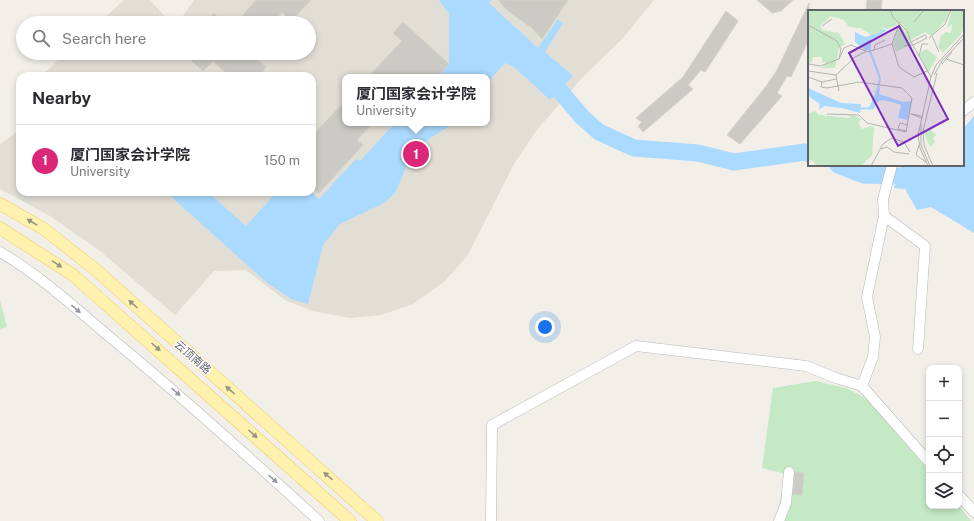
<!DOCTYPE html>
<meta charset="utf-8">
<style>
body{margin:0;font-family:"Public Sans","Noto Sans SC",sans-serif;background:#f7f7f7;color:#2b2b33}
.controls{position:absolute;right:12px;bottom:12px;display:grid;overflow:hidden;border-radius:8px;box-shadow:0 2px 6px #0003}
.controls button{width:36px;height:36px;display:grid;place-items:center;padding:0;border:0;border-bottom:1px solid #e1e1e2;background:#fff;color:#2b2b33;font:20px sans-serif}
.you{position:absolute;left:545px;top:327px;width:14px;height:14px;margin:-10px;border:3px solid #fff;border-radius:50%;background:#1a73e8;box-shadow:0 0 0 6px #1a73e833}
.badge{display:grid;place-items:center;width:26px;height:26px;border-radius:50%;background:#db2777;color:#fff;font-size:13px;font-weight:700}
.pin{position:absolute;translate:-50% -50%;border:2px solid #fff;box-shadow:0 1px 4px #0006}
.popup{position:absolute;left:342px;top:74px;width:148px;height:52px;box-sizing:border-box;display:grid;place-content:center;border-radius:8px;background:#fff;filter:drop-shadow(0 1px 3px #0005);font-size:13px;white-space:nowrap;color:#7c7c81}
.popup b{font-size:15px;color:#2b2b33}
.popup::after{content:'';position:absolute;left:50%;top:100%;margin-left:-8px;border:8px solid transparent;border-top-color:#fff}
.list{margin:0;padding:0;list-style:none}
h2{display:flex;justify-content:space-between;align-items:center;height:52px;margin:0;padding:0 16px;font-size:17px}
h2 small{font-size:13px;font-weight:400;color:#7c7c81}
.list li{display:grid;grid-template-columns:26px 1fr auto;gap:12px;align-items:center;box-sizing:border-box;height:72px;padding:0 16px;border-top:1px solid #e1e1e2}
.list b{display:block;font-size:15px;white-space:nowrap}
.list p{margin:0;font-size:13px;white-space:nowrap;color:#7c7c81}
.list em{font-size:13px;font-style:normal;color:#7c7c81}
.icon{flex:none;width:22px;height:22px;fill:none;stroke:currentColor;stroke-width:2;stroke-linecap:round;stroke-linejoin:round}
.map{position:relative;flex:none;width:974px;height:521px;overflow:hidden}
.search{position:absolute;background:#fff;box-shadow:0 2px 6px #0003;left:16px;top:16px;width:300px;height:44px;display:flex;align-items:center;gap:10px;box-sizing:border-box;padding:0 14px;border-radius:22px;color:#7c7c81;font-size:15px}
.panel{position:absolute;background:#fff;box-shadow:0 2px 6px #0003;left:16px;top:72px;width:300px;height:124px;border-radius:12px}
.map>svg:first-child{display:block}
</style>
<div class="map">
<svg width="974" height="521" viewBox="0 0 974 521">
<rect width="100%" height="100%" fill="#f1efe8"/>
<!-- education -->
<path fill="#e1ded6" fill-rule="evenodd" d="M 124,0 L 150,0 L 171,23 L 99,23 Z
M 194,0 L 654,0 L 623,38 L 581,79 L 536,131 L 514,164 L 468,255 L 444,282 L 413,304 L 381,315 L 350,318 L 313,311 L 285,300 L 246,270 L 214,271 L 175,315 L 100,251 L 50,216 L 0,189 L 0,145 L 20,129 L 20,192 L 312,192 L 312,76 L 41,76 L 66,53 L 309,53 L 309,23 L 178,23 ZM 345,77 L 487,77 L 487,123 L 345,123 Z"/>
<!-- green -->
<path fill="#c5e8c5" d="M 0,300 L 7,327 L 0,329 Z
M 815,381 L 846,388 L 867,399 L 929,471 L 929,506 L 959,506 L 971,521 L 776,521 L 785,474 L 762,468 L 773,388 Z"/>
<!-- water -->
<path fill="#aadaff" d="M 439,0 L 491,0 L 489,3 L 538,48 L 558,19 L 563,23 L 545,52 L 573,76 L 550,100 L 514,67 L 505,63 L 487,83 L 487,77 L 437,77 L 449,64 L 449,14 Z
M 974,116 L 974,233 L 931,207 L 917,210 L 905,189 L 894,188 L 901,165 L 963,165 L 963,129 Z
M 395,123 L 454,123 L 432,137 L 413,152 L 395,193 L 384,203 L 340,224 L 323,245 L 308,304 L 291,299 L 266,282 L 166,192 L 212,192 L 210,194 L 246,226 L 277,192 L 311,192 L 319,199 L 356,159 L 360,161 Z"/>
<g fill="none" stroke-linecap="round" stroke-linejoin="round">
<!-- river -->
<path stroke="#aadaff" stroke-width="17" d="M 545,73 L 582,117 L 599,132 L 634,148 L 698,153 L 734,162 L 805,152 L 809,154
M 838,165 L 864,175 L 898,176"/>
</g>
<!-- building -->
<path fill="#cccac5" stroke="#d6d1c6" d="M 256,0 L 311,0 L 291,21 L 282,12 L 272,23 L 236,23 Z
M 498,0 L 568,0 L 542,39 L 532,28 L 508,11 Z
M 757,0 L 793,0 L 781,11 L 772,13 Z
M 867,0 L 882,0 L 881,11 L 866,11 Z
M 809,3 L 809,39 L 791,77 L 787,76 L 777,93 L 782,96 L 740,144 L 727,135 L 767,85 L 777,70 Z
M 726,11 L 738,21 L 705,72 L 701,70 L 688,85 L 693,89 L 643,132 L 638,126 L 642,122 L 636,118 L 683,77 Z
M 214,13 L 223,23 L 205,23 Z
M 403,22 L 449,64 L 437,77 L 368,77 L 402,41 L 393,33 Z
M 183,53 L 250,53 L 266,67 L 260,76 L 229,76 L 213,61 L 203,71 Z
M 345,101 L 345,123 L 373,123 L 357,140 L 363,145 L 319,193 L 312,188 L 312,136 Z
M 795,472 L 804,473 L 802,495 L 793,494 Z"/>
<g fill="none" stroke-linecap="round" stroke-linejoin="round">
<!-- minor casing -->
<g stroke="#b5b8bc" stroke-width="11">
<path id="minor" d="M 963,111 L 974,102
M 884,216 L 925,246 L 918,349
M 0,252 C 38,274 72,305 105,333 C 179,394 249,457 319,521
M 862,386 L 929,462
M 959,495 L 974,512
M 491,521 L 492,425 L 636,346 L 806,366 L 836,378 L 862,386 L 873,357 L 875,337 L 867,297 L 884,216 L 883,199 L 892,165
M 779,521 L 786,503 L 789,472"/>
</g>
<!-- major casing -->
<g stroke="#f2c960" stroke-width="13">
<path id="major" d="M 0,204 L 44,229 L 96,270 L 377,521
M 0,228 L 73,275 L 350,521"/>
</g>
<!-- minor -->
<use href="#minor" stroke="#fff" stroke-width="10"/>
<!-- major -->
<use href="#major" stroke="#fff2af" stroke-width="12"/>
</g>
<!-- one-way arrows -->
<defs><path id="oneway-solid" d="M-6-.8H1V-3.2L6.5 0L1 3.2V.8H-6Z"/></defs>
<g fill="#979581">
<use href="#oneway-solid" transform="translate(32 222) rotate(-149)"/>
<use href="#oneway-solid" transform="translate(57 264) rotate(34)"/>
<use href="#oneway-solid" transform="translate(133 304) rotate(-138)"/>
<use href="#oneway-solid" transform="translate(156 347) rotate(42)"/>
<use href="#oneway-solid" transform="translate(230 390) rotate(-139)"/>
<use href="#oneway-solid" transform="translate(253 434) rotate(42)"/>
<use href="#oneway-solid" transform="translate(328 476) rotate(-139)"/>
</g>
<g fill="#979a9d">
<use href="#oneway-solid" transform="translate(76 309) rotate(40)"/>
<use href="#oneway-solid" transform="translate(176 392) rotate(42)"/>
<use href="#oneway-solid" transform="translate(273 479) rotate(42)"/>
</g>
<g text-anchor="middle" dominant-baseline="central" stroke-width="3" stroke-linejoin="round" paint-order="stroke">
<!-- street labels -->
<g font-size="11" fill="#5f6368" stroke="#fff">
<text transform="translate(193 357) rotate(41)">云顶南路</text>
</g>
</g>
<!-- overview -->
<g transform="translate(808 10)">
<rect width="156" height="156" fill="#f1efe8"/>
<path d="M 0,0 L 142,0 L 138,10 L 123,26 L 117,22 L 102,30 L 104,34 L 88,42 L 85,35 L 92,14 L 97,22 L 99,21 L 93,13 L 79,19 L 74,17 L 73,22 L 63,25 L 53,18 L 41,17 L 36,10 L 23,6 L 12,16 L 14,20 L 31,23 L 37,34 L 31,38 L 27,58 L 13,58 L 19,52 L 14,52 L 14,47 L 5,47 L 4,52 L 0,53 ZM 144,0 L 156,0 L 156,17 L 153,24 L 135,43 L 130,37 L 133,26 L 138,22 L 143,23 L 144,14 L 139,18 ZM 118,39 L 129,47 L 120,63 L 112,46 L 113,42 ZM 7,101 L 11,105 L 41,108 L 43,107 L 39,105 L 45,105 L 53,109 L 50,113 L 54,119 L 63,116 L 66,118 L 64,145 L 53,156 L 10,156 L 3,150 L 0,152 L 0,104 ZM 121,118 L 128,125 L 125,128 L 127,132 L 122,137 L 116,123 Z" fill="#c5e8c5"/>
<path d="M 74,19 L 79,20 L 63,30 L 63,41 L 57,40 L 47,32 L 47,22 L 57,27 L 73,22 ZM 69,77 L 72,78 L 71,84 L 95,92 L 104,91 L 100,110 L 90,108 L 93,95 L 87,93 L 74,90 L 69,92 L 66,99 L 60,100 L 68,82 L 64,81 L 68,81 ZM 0,78 L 33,93 L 53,94 L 52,103 L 34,98 L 16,96 L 11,100 L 12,94 L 0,86 Z" fill="#aadaff"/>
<path fill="none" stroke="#aadaff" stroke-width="2" d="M 62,41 L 72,68 L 70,79M 49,99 L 62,98"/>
<path fill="none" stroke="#b3b3b1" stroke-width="1" d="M 82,0 L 85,7 L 99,21 L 103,32 L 117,25 L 119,28 L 105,35 L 96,36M 106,12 L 116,0M 0,15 L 29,31 L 33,39 L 31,49 L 36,38 L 43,35 L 60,42 L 84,34 L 91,57 L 106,67 L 119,61M 14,16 L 24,9M 124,26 L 131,42M 121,28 L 137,14 L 143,0M 103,32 L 123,67M 84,34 L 92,12M 66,40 L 67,35 L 77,30M 111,46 L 114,34 L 120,34M 138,49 L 156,55M 1,54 L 12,56 L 31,49M 134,54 L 144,42M 0,61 L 28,65 L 47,47 L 59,41M 28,65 L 31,81M 126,65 L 134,51 L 156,28M 0,67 L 14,72 L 13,77 L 19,78 L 51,72 L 94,78 L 104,88 L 98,122 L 59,113 L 51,105 L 19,104M 14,72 L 28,69M 114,106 L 103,104 L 114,108M 113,114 L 113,135 L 122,156M 99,121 L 90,119 L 92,113 L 100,115M 111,135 L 108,145 L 118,152M 73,139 L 79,137 L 86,142 L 101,144M 63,156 L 75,134 L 84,128 L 96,132 L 102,142M 120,156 L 112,138 L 110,125 L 123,67 L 128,55 L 156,24M 125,156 L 116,135 L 115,121 L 129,63"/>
<path fill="#7b2cbf" fill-opacity="0.15" stroke="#7b2cbf" stroke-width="2" d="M 91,16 L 140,109 L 90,136 L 41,43 Z"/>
<rect width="156" height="156" fill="none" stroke="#5f6368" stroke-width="2"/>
</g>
</svg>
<div class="controls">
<button>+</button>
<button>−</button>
<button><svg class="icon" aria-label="locate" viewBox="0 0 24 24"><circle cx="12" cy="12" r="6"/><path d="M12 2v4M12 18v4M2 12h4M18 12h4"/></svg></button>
<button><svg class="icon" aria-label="layers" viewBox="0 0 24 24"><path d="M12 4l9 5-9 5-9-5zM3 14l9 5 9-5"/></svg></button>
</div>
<div class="you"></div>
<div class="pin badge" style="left:416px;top:154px">1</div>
<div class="popup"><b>厦门国家会计学院</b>University</div>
<div class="search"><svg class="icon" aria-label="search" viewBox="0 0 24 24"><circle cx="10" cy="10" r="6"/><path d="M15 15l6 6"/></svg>Search here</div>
<section class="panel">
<h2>Nearby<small></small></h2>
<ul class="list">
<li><span class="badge">1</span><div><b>厦门国家会计学院</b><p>University</p></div><em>150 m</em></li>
</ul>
</section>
</div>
